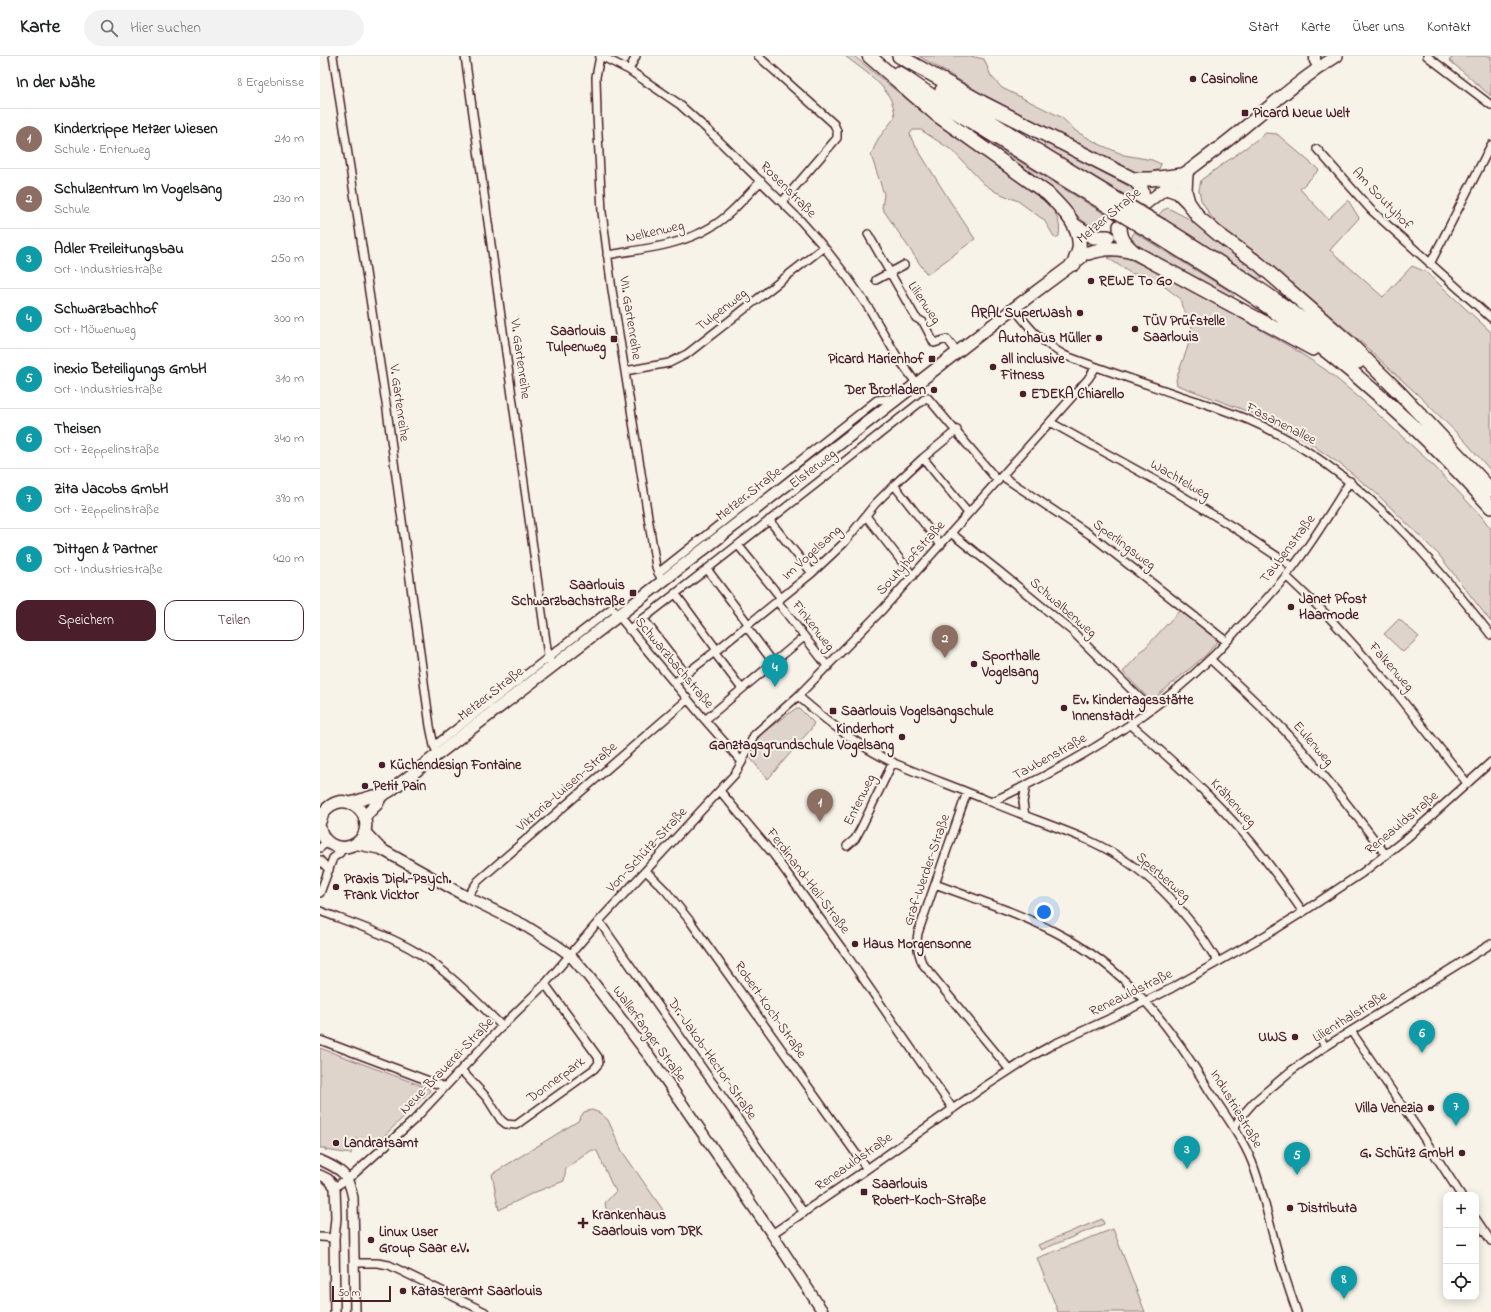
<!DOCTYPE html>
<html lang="de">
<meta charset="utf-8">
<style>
body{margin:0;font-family:"Indie Flower",sans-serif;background:#f2f2f2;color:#202124}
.controls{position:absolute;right:12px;bottom:12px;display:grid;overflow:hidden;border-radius:8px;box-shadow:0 2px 10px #0003}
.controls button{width:36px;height:36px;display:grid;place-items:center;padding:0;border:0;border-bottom:1px solid #e0e0e0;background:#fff;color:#202124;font:20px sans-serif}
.scale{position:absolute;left:12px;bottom:10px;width:59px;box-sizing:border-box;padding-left:4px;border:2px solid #4a1f2b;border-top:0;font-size:11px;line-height:14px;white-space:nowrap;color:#4a1f2b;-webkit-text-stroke:3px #f7f3e8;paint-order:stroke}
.you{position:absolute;left:724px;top:856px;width:14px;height:14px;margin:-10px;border:3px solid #fff;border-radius:50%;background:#1a73e8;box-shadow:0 0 0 6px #1a73e833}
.badge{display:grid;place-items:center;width:26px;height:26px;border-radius:50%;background:#4a1f2b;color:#fff;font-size:13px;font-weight:700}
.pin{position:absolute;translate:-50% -33px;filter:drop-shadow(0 1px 2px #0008)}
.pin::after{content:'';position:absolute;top:21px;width:14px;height:12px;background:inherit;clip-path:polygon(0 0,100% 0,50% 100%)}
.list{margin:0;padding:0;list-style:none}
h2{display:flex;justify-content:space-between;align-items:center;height:52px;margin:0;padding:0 16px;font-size:17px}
h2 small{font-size:13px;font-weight:400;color:#757577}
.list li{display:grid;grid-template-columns:26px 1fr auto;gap:12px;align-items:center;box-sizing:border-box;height:60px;padding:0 16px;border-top:1px solid #e0e0e0}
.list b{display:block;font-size:15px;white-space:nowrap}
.list p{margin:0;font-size:13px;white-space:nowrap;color:#757577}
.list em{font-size:13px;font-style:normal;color:#757577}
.actions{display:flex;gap:8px;padding:12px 16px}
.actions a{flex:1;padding:9px 0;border:1px solid #4a1f2b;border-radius:12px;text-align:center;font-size:14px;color:#4a1f2b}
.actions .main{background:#4a1f2b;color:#fff}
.icon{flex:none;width:22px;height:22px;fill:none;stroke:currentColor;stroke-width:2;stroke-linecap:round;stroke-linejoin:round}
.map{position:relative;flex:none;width:1171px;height:1256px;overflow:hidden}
header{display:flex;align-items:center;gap:24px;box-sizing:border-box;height:56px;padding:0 20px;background:#fff;border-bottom:1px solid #e0e0e0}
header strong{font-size:19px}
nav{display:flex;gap:22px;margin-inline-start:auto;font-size:14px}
.search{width:280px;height:36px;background:#f2f2f2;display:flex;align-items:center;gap:10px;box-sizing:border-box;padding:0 14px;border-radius:22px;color:#757577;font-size:15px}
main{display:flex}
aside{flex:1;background:#fff}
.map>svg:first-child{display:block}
</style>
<header>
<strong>Karte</strong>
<div class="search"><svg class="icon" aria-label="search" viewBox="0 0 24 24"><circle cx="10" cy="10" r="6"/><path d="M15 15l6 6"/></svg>Hier suchen</div>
<nav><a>Start</a><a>Karte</a><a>Über uns</a><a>Kontakt</a></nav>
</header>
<main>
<aside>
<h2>In der Nähe<small>8 Ergebnisse</small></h2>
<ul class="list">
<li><span class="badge" style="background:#8d6e63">1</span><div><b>Kinderkrippe Metzer Wiesen</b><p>Schule · Entenweg</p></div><em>210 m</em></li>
<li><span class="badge" style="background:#8d6e63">2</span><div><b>Schulzentrum Im Vogelsang</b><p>Schule</p></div><em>230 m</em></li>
<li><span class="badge" style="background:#0f9aa8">3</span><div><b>Adler Freileitungsbau</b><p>Ort · Industriestraße</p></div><em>250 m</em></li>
<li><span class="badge" style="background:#0f9aa8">4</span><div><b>Schwarzbachhof</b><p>Ort · Möwenweg</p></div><em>300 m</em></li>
<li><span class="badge" style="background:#0f9aa8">5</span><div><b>inexio Beteiligungs GmbH</b><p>Ort · Industriestraße</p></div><em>310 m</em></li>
<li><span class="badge" style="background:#0f9aa8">6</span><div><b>Theisen</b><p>Ort · Zeppelinstraße</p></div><em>340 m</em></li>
<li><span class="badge" style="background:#0f9aa8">7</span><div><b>Zita Jacobs GmbH</b><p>Ort · Zeppelinstraße</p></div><em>390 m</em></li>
<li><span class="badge" style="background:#0f9aa8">8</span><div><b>Dittgen &amp; Partner</b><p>Ort · Industriestraße</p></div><em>420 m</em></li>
</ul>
<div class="actions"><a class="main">Speichern</a><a>Teilen</a></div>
</aside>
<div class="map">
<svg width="1171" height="1256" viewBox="0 0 1171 1256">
<rect width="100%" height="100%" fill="#f7f3e8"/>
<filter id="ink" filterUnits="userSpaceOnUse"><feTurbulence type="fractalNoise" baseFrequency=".025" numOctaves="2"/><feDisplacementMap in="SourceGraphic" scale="8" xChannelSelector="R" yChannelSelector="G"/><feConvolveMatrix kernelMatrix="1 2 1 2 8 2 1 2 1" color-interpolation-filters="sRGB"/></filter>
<g filter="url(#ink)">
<!-- green -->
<path fill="#ded4cc" stroke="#947a7c" d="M 525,0 L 534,0 L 613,65 L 730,149 C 737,159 741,167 739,180 L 735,182 L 724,164 L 698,145 L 676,136 L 664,128 L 633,95 L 601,74 L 593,74 L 590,78 L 592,84 L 628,142 L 655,183 L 609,217 L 606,217 L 562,152 L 564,138 L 551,99 L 558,83 L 575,61 C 574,32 545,16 525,0 Z
M 599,0 L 650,0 L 664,3 L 671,20 L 682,32 L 741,61 L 757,76 L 781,89 L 804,99 L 832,104 L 841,108 L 839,113 C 829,118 820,117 809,115 L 701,61 Z
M 1136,0 L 1171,0 L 1171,40 L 1129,4 Z
M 946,77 L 957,78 L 999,114 L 980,133 L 1008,163 L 1028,144 L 1039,162 L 1010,194 L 1063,241 L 1092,210 L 1106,216 L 1171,276 L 1171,415 L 1145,385 L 1097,338 L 1043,288 L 976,230 L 901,172 L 890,159 L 881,144 L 879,134 L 881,124 Z
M 724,87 L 727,87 L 814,133 L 815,139 L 812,143 L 725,91 Z
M 673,91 L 675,91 L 689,99 L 788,160 C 784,163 779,168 775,169 C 765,171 751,153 745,147 Z
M 848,152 L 877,167 L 889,179 L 944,219 L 943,222 L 937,222 L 838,160 L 843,154 Z
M 814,176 L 911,236 L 914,240 L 911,244 L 814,187 L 811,183 Z
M 793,200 L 803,200 L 857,226 L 974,293 L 1006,314 L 1048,349 L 1114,410 L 1162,461 L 1171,473 L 1171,566 L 1119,499 L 1057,438 L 1024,411 L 984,383 L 932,357 L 857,329 L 856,324 C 860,310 873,282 872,269 C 871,259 860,255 861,243 L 845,231 L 823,218 L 812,218 L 788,202 Z
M 860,554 L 898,585 L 885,600 L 831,645 L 803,616 Z
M 1079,563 L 1099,581 L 1083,596 L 1064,578 Z
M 475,653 L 480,653 L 494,667 L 491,673 L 448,723 L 431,703 L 435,686 L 442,677 Z
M 0,992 L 108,1032 L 110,1035 L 58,1086 L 34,1083 L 31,1098 L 5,1094 L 5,1092 L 0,1092 Z
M 272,1054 L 280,1057 L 288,1064 L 302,1095 L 343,1154 L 340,1159 L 288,1155 L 286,1152 L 285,1147 L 296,1135 L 291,1127 L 277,1095 L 272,1094 L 246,1112 L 244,1125 L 213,1137 L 179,1154 L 172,1118 L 258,1065 L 264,1056 Z
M 782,1163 L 784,1168 L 721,1194 L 718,1189 Z
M 793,1173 L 825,1256 L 738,1256 L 717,1202 Z"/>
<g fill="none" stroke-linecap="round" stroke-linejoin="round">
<!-- minor casing -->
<g stroke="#4a1f2b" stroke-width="10">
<path id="minor" d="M 13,0 L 67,354 L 110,670 L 114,690 L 118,698
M 145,0 L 228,600 L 232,610
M 280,0 L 276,21 L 277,59 L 282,156 L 292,234 L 336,511 L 342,525
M 281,0 L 309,14 L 359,48 L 390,76 L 481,165 L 504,191 L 528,222 L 550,254 L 578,302 L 596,327
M 438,0 L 514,68 L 517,75 L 517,82 L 462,146
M 1107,0 L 1171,49
M 309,14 L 316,0
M 997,93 L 1051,154 L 1171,262
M 548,178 L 596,262 L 603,266 L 614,287 L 627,283 L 637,296
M 287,199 C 322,193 360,190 391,171 C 410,160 425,141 441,125
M 1110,208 L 1171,89
M 556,224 L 584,209
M 694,252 C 710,273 722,287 746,300 C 784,314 823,327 861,340 C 884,347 907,355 929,364 C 1031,408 1104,493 1171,579
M 305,315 L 349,307 L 367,298 L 504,191
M 730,366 L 851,433 L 913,471 L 973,511
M 603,402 L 648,457
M 682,420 L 772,480 L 906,585
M 574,429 L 621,489
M 546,460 L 593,520
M 449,464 L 492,517
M 631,477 L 680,516 L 752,575 L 831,653
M 418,489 L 461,542
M 387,513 L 429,569
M 338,517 L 557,344 L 577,342
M 966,520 L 1007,559 L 1075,635 L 1147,727
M 355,537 L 397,594
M 457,545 L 508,611
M 323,562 L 365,617
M 426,570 L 453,606
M 309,574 L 607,341 L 678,425
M 394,596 L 422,633
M 890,603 C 916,627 941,650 965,675 C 1001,714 1034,756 1066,799
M 354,627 L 397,594 L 492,517 L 524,487 L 555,448 L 574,429 L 603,402 L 637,374
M 478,640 C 508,666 538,690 574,707 C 606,721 639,732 671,746 C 750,710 828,664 890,603 C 900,594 908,584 917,574 C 937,554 956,533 973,511 C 994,484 1012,454 1030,425
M 385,664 L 484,581
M 810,668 C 851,703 891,739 926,780 C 947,804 965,830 983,856
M 114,690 L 292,552 L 385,664 L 422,706
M 400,735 L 453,798 L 528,901 L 633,1053
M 647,736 L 598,877 C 596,888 598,896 602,907 L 689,1013
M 671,746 C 704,760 738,771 770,785 C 827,811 866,853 898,906
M 705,760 L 703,746 L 706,730
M 527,790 L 535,783 L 540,774 L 573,706
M 0,792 L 7,786
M 0,804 L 9,814
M 326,815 L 346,835 L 370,865 L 547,1113
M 615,828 C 655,843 697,856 735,876 C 804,911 848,966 887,1031 C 903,1056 921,1079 932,1106 C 939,1124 944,1144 949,1164 C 957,1195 966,1226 977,1256
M 0,837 L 13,802 L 20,797 L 22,792
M 147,841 L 158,825 L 368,643
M 0,855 C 31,867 69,879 98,897 C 130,917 155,944 182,970
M 279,865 L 484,1157
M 1031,975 L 1100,1076 L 1141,1139
M 1001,983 L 1005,991
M 0,984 L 125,1031
M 141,1014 L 167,1042 L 181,1064 L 186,1068 L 196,1069 L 274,1013 L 279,1007 L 278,1001 L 225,928
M 915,1071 L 919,1063 L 934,1046 L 972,1014 L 1005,991 L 1171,888
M 15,1131 L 34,1118 L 94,1064 L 182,970 L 225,928 L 279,865 L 415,718 L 422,706 L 434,679 L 478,640 L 563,553 L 730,366 L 768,323 L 776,311
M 1156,1163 L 1171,1185
M 452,1178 L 547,1113 L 664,1031 L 712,1000 L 734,988 L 802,957 L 852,932 L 951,876 L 983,856 L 1042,817 L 1088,781 L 1171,706
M 0,1181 L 14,1182
M 34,1207 L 57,1207 L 69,1209 L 165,1256"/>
</g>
<!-- tertiary casing -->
<g stroke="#4a1f2b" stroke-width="12">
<path id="tertiary" d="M 0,1104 C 22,1114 28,1117 33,1142 L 35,1256
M 0,1119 L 8,1123 L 15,1131 L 16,1162 L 14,1182 L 15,1256"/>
</g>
<!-- secondary casing -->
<g stroke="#4a1f2b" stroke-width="13">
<path id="secondary" d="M 995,0 L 995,5 L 999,11
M 45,776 L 61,793 L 147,841 L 204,869 L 236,889 L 250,899 L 269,921 L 330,1001 L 452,1178 L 503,1256
M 36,788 L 61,793"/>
</g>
<!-- primary casing -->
<g stroke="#4a1f2b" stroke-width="14">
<path id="primary" d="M 817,155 C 849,128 883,105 916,78 C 949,51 980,23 1017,0
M 31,747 L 53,740 L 61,740 L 70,735 L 298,560 L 694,252 L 761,202
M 44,761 L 57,748 L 61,740
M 0,766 C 3,752 16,742 30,747 C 37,750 43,756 45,763 C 52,793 7,804 0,772"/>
</g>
<!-- motorway casing -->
<g stroke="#4a1f2b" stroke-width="16">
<path id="motorway" d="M 549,0 L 617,59 L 728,138 C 742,152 762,171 759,193 C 758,198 755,203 754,208
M 579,0 L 663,47 L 813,123 C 825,132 823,139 820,153
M 578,17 L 637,57 L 788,150
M 622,34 L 695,81 L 793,141
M 866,117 L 865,135 L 868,146 L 879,162 L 898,178 L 939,208 L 1027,285 L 1079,336 L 1171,434
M 813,123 L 831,123 L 862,119
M 846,132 L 858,136 L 868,146
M 754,169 L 773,181 L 788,181
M 800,170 C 800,183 805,188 814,196 L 993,293
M 842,170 C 910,213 976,255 1038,306
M 837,180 C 869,200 902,220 934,241 C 1021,302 1101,372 1171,451
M 768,197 C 785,192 795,191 813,196"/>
</g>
<!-- minor -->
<use href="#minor" stroke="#f7f3e8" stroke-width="7"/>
<!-- tertiary -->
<use href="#tertiary" stroke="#f7f3e8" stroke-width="9"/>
<!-- secondary -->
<use href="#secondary" stroke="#f7f3e8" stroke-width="10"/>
<!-- primary -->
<use href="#primary" stroke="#f7f3e8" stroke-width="11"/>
<!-- motorway -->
<use href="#motorway" stroke="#f7f3e8" stroke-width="13"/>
<!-- motorway-bridge casing -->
<g stroke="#4a1f2b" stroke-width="16" stroke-linecap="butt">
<path id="motorway-bridge" d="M 793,141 L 842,170
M 788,150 L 837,180"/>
</g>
<!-- motorway-bridge -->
<use href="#motorway-bridge" stroke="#f7f3e8" stroke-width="13"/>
</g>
</g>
<!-- markers -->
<g fill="#4a1f2b" stroke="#f7f3e8" stroke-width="1.5">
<circle cx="873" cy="23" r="4"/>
<rect x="921" y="53" width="8" height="8" rx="2"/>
<circle cx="771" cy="225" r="4"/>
<circle cx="760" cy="257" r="4"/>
<circle cx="815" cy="273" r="4"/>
<circle cx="779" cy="282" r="4"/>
<rect x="290" y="279" width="8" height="8" rx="2"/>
<rect x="608" y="299" width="8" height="8" rx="2"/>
<circle cx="673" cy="311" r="4"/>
<circle cx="614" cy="334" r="4"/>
<circle cx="703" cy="338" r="4"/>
<rect x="309" y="533" width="8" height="8" rx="2"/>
<circle cx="971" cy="551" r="4"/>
<circle cx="654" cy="608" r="4"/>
<circle cx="744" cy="652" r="4"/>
<rect x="509" y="651" width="8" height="8" rx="2"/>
<circle cx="582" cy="681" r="4"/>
<circle cx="62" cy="709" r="4"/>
<circle cx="45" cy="730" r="4"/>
<circle cx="16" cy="831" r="4"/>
<circle cx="535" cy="888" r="4"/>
<circle cx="975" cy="981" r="4"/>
<circle cx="1111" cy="1052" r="4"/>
<circle cx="16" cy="1087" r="4"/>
<circle cx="1142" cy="1097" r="4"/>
<rect x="540" y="1132" width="8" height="8" rx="2"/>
<circle cx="970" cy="1152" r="4"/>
<path d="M261 1161h4v4h4v4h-4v4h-4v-4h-4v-4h4z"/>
<circle cx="51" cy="1184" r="4"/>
<circle cx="83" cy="1235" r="4"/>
</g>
<g text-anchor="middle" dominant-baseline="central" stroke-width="4" stroke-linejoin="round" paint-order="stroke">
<!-- poi labels -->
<g font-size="14" font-weight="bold" fill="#4a1f2b" stroke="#f7f3e8" text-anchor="start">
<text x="881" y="23">Casinoline</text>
<text x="933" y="57">Picard Neue Welt</text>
<text x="779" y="225">REWE To Go</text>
<text x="752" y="257" text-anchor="end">ARAL SuperWash</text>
<text x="823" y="265">TÜV Prüfstelle<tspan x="823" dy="16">Saarlouis</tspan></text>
<text x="286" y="275" text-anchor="end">Saarlouis<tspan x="286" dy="16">Tulpenweg</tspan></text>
<text x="771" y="282" text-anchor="end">Autohaus Müller</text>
<text x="604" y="303" text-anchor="end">Picard Marienhof</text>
<text x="681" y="303">all inclusive<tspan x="681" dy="16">Fitness</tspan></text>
<text x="606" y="334" text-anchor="end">Der Brotladen</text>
<text x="711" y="338">EDEKA Chiarello</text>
<text x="305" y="529" text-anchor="end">Saarlouis<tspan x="305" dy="16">Schwarzbachstraße</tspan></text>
<text x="979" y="543">Janet Pfost<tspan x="979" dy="16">Haarmode</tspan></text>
<text x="662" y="600">Sporthalle<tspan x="662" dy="16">Vogelsang</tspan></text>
<text x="752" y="644">Ev. Kindertagesstätte<tspan x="752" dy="16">Innenstadt</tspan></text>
<text x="521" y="655">Saarlouis Vogelsangschule</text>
<text x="574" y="673" text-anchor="end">Kinderhort<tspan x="574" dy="16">Ganztagsgrundschule Vogelsang</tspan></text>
<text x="70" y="709">Küchendesign Fontaine</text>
<text x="53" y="730">Petit Pain</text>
<text x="24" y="823">Praxis Dipl.-Psych.<tspan x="24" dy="16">Frank Vicktor</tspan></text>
<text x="543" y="888">Haus Morgensonne</text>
<text x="967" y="981" text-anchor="end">UWS</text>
<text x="1103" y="1052" text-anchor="end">Villa Venezia</text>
<text x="24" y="1087">Landratsamt</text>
<text x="1134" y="1097" text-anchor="end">G. Schütz GmbH</text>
<text x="552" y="1128">Saarlouis<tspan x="552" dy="16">Robert-Koch-Straße</tspan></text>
<text x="978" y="1152">Distributa</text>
<text x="272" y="1159">Krankenhaus<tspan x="272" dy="16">Saarlouis vom DRK</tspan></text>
<text x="59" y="1176">Linux User<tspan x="59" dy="16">Group Saar e.V.</tspan></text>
<text x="91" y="1235">Katasteramt Saarlouis</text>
</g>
<!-- street labels -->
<g font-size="14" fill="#4a1f2b" stroke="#f7f3e8">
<text transform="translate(468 134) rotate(45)">Rosenstraße</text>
<text transform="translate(1062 143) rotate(46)">Am Soutyhof</text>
<text transform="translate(789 160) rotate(-40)">Metzer Straße</text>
<text transform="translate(335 176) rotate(-13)">Nelkenweg</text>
<text transform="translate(604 247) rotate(56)">Lilienweg</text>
<text transform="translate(402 254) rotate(-38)">Tulpenweg</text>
<text transform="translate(310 262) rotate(81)">VII. Gartenreihe</text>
<text transform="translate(200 303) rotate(82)">VI. Gartenreihe</text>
<text transform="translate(79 347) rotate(82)">V. Gartenreihe</text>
<text transform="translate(961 368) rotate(27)">Fasanenallee</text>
<text transform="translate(493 413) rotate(-38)">Elsterweg</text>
<text transform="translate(860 424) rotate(30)">Wachtelweg</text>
<text transform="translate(429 438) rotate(-38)">Metzer Straße</text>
<text transform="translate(804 489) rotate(37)">Sperlingsweg</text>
<text transform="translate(968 493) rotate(-53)">Taubenstraße</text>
<text transform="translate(492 497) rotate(-42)">Im Vogelsang</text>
<text transform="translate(591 502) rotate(-48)">Soutyhofstraße</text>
<text transform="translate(743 552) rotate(41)">Schwalbenweg</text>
<text transform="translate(493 570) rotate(52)">Finkenweg</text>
<text transform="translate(354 607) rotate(50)">Schwarzbachstraße</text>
<text transform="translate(1071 611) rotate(49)">Falkenweg</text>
<text transform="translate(171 638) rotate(-38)">Metzer Straße</text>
<text transform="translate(993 688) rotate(49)">Eulenweg</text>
<text transform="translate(730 701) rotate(-29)">Taubenstraße</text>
<text transform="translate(247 731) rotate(-41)">Viktoria-Luisen-Straße</text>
<text transform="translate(540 744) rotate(-64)">Entenweg</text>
<text transform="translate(913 747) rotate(47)">Krähenweg</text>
<text transform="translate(1082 767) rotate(-40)">Reneauldstraße</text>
<text transform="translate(327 794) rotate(-47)">Von-Schütz-Straße</text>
<text transform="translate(607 814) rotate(-71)">Graf-Werder-Straße</text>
<text transform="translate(843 821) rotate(41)">Sperberweg</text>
<text transform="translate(488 825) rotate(53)">Ferdinand-Heil-Straße</text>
<text transform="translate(811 937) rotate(-26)">Reneauldstraße</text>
<text transform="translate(450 954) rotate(55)">Robert-Koch-Straße</text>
<text transform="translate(1030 961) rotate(-32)">Lilienthalstraße</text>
<text transform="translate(329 978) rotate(54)">Wallerfanger Straße</text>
<text transform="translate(392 1003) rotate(55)">Dr.-Jakob-Hector-Straße</text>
<text transform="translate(127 1010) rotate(-46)">Neue-Brauerei-Straße</text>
<text transform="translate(236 1024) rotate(-36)">Donnerpark</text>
<text transform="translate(916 1053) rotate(59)">Industriestraße</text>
<text transform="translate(534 1106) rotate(-35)">Reneauldstraße</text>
</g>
</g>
</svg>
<div class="controls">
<button>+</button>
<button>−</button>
<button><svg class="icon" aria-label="locate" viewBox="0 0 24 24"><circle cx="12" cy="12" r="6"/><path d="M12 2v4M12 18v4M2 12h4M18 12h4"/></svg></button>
</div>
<div class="scale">50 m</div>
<div class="you"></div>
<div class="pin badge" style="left:500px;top:766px;background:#8d6e63">1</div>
<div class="pin badge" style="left:625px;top:602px;background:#8d6e63">2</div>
<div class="pin badge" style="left:867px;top:1113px;background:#0f9aa8">3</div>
<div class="pin badge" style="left:455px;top:631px;background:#0f9aa8">4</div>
<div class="pin badge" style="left:977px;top:1119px;background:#0f9aa8">5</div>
<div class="pin badge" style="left:1102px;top:997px;background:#0f9aa8">6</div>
<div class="pin badge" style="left:1136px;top:1070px;background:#0f9aa8">7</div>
<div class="pin badge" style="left:1024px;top:1243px;background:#0f9aa8">8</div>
</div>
</main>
